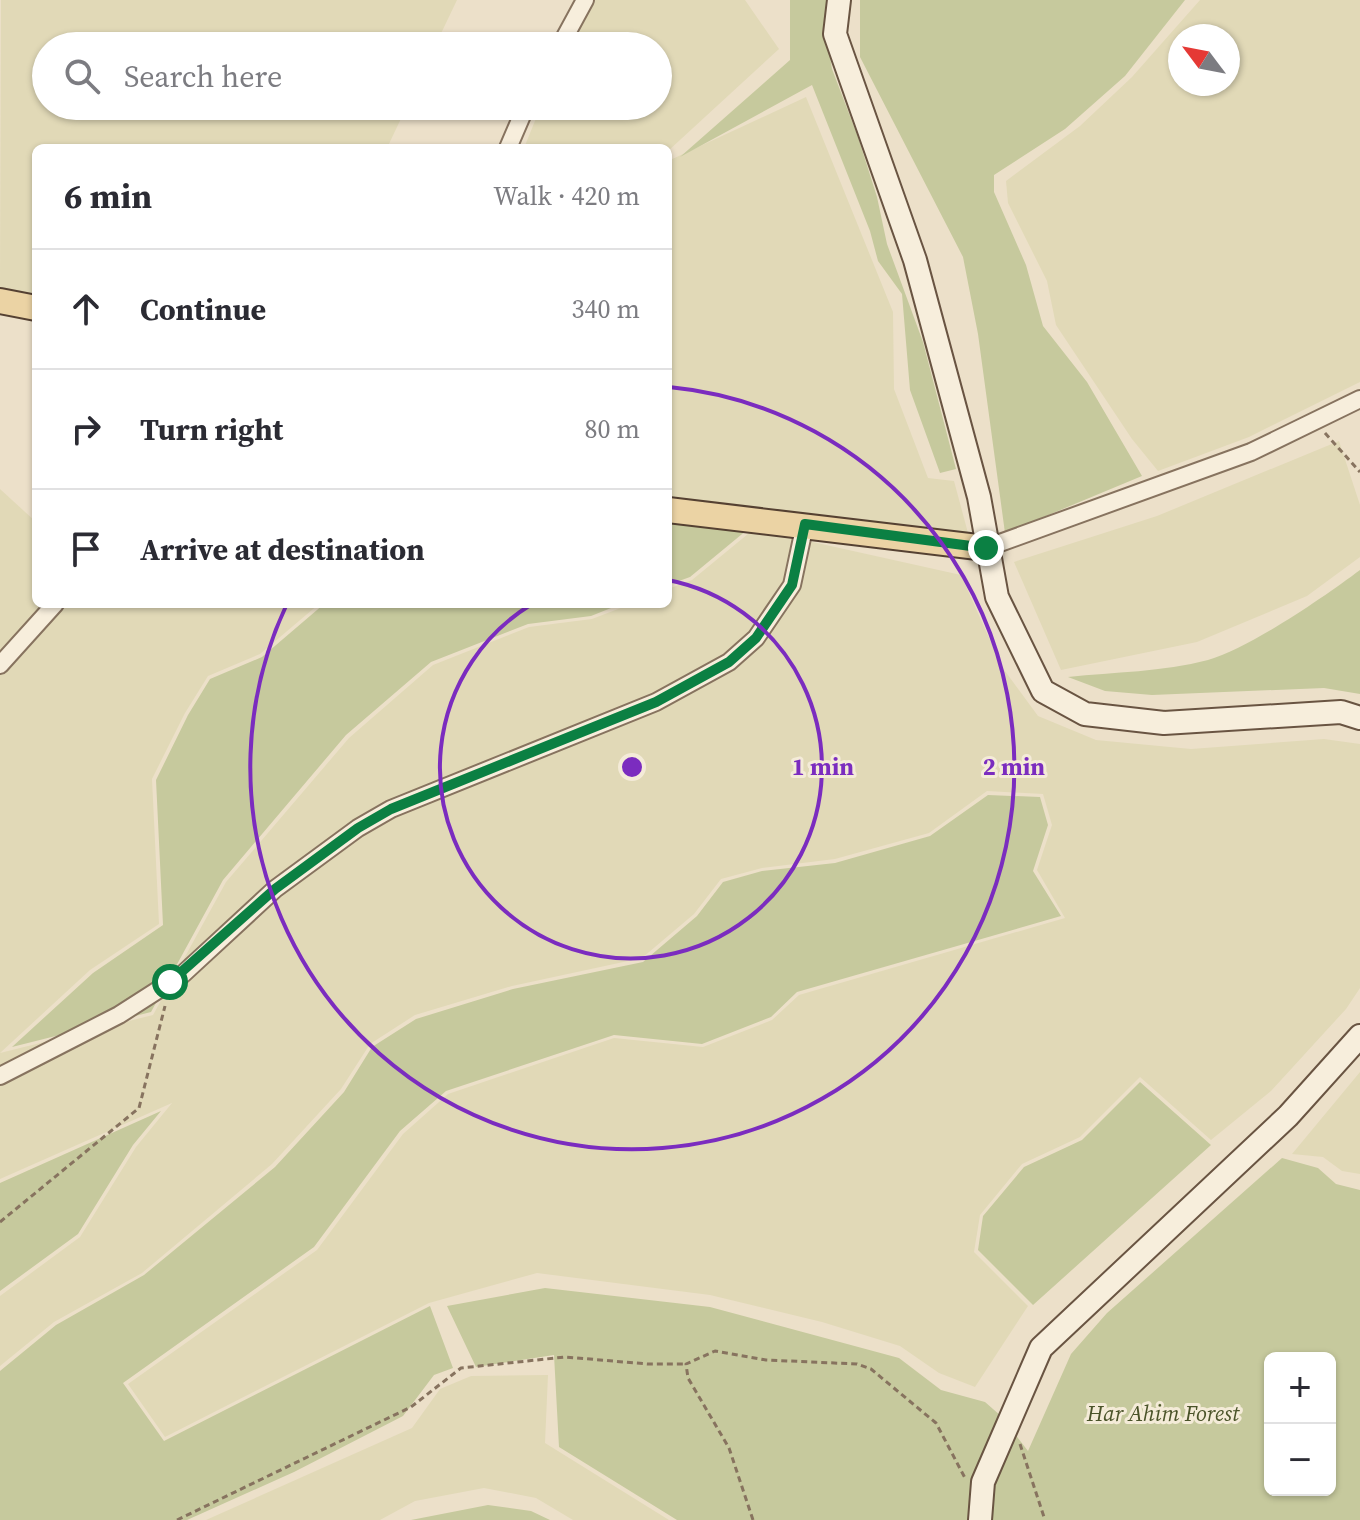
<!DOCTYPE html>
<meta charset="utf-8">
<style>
body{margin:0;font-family:"Source Serif 4",serif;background:#f7f7f7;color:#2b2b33}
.controls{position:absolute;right:24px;bottom:24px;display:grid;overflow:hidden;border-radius:12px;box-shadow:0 2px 6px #0004}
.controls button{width:72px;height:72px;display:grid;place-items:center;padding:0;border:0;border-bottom:2px solid #e1e1e2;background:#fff;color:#2b2b33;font:40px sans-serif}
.compass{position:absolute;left:1168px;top:24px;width:72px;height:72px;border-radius:50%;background:#fff;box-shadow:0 2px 6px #0004;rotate:302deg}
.stop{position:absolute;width:24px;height:24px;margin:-18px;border:6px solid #0b8043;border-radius:50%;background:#fff}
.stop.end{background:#0b8043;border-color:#fff;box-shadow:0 2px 8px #0008}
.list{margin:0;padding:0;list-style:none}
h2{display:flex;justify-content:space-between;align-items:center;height:104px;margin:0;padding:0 32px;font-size:34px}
h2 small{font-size:26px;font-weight:400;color:#7c7c81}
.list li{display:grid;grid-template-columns:52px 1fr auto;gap:24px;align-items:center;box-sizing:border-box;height:120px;padding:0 32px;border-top:2px solid #e1e1e2}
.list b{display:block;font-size:30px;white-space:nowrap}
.list em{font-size:26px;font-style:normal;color:#7c7c81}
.icon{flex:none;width:44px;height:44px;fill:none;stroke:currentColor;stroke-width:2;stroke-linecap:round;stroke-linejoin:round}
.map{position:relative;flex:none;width:1360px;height:1520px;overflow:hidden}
.search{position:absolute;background:#fff;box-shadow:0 2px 6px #0004;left:32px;top:32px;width:640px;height:88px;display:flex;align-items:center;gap:20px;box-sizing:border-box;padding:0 28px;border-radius:44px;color:#7c7c81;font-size:30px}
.panel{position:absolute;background:#fff;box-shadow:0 2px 6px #0004;left:32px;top:144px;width:640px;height:464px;border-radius:12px}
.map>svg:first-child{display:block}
</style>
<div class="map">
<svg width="1360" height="1520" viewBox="0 0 1360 1520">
<rect width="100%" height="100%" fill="#ece0c9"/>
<!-- farmland -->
<path fill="#e1d9b7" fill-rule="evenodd" d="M 1,0 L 457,0 L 435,46 L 46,46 L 46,106 L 407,106 L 387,148 L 36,148 L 36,299 L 0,287 Z
M 593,0 L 745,0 L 779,49 L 668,151 L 668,148 L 524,148 L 541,106 L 658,106 L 658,46 L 569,46 Z
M 1200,0 L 1360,0 L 1360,382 L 1249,437 L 1158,471 L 1132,439 L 1056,325 L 1047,281 L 1008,203 L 1006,181 L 1080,126 L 1132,77 ZM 1180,36 L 1228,36 L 1228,84 L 1180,84 Z
M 806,97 L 893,312 L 894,389 L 928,478 L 954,481 L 968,533 L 668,497 L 668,161 Z
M 1339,441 L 1360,505 L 1360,557 L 1307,596 L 1197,642 L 1061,670 L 1014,562 L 1157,516 Z
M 0,489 L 36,522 L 36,604 L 319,604 L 260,654 L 208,676 L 185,713 L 152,779 L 159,924 L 90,970 L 0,1053 Z
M 754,529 L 961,575 L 1002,667 L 1038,716 L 1096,740 L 1191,749 L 1324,739 L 1360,744 L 1360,988 L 1346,1009 L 1271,1091 L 1211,1140 L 1140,1077 L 1080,1137 L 1022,1164 L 980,1215 L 974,1252 L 1028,1306 L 975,1387 L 939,1373 L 900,1346 L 822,1322 L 710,1295 L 537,1273 L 429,1303 L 165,1437 L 128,1384 L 317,1250 L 403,1134 L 448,1094 L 614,1038 L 703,1047 L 772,1020 L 799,995 L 1065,918 L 1037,870 L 1052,825 L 1043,794 L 987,791 L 929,833 L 835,859 L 762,868 L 721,879 L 694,914 L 642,958 L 512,986 L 415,1015 L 370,1044 L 341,1089 L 272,1164 L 142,1273 L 54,1322 L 0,1366 L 0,1296 L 80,1237 L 136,1147 L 172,1103 L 0,1179 L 0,1053 L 153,1015 L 226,882 L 349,738 L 433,665 L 529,627 L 592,619 L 631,604 L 668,604 L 668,589 L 692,580 Z
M 1360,1072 L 1360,1174 L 1342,1171 L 1323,1157 L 1292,1154 Z
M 548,1375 L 545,1443 L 669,1520 L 573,1520 L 536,1498 L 484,1488 L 415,1501 L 380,1520 L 206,1520 L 412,1428 L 440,1389 L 471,1376 Z"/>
<!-- green -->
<path fill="#c6c99d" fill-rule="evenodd" d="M 790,0 L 830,0 L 826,31 L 832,69 L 858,137 L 877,197 L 887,244 L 923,342 L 956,469 L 940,473 L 910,390 L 902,294 L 878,261 L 870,231 L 812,85 L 680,157 L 790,60 Z
M 860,0 L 1185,0 L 1125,76 L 1065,129 L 994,175 L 994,192 L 1026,265 L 1043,326 L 1087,382 L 1142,476 L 1005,533 L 978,334 L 963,257 L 860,57 Z
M 668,519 L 753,525 L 690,577 L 668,585 Z
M 1360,570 L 1360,694 L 1324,688 L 1152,695 L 1105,691 L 1068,677 C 1114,672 1163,672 1208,660 C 1250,648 1324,597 1360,570 Z
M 324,604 L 621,604 L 591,616 L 528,624 L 431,662 L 346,735 L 223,880 L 151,1012 L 12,1047 L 93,973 L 163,925 L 156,780 L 188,715 L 210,679 L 262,657 Z
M 988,795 L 1040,797 L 1048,825 L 1033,871 L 1061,916 L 797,992 L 771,1017 L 702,1044 L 614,1035 L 446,1091 L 400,1131 L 314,1247 L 123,1383 L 164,1441 L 430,1306 L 453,1368 L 434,1375 L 403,1416 L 294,1472 L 187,1520 L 0,1520 L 0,1371 L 56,1325 L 144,1275 L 275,1167 L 344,1092 L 372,1047 L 416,1019 L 513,989 L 643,962 L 697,916 L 723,882 L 762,871 L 835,863 L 930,836 Z
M 1140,1082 L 1211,1145 L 1033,1305 L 978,1250 L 983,1216 L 1024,1167 L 1082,1140 Z
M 161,1111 L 133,1145 L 78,1234 L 0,1291 L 0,1183 Z
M 1282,1158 L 1318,1168 L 1336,1184 L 1360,1190 L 1360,1520 L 677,1520 L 559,1447 L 554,1355 L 476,1367 L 447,1306 L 545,1288 L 710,1307 L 899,1358 L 941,1390 L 985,1402 L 1001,1416 L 1028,1451 L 1071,1354 L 1107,1313 ZM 1270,1358 L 1330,1358 L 1330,1490 L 1270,1490 Z
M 488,1505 L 531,1511 L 550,1520 L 411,1520 Z"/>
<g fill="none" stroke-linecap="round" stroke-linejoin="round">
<!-- street casing -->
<g stroke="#87735f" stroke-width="20">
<path id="street" d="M 560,46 L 585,0
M 508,148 L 526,106
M 986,548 L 1251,452 L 1360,399
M 0,665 L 55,604
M 0,1076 L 119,1015 L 183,974 L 275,889 L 358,828 L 391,809 L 656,702 L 729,662 L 756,638 L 792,585 L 805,524"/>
</g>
<!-- secondary casing -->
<g stroke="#695442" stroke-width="26">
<path id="secondary" d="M 839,0 L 835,34 L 915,260 L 979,497 L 997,597 L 1043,691 L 1085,714 L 1164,723 L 1341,712 L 1360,718
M 980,1520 L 983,1482 L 1041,1348 L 1288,1116 L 1360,1036"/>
</g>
<!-- primary casing -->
<g stroke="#554132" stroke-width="28">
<path id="primary" d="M 0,301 L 36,308
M 668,510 L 986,548"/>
</g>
<!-- path -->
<path stroke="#87735f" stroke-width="3" stroke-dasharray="6 4" stroke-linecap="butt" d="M 1325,433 L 1360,472
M 0,1222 L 139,1108 L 165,1006
M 1020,1444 L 1045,1520
M 177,1520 L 411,1407 L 461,1368 L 565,1357 L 648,1364 L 686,1364
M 753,1520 L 729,1448 L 688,1378 L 686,1364 L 715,1351 L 766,1360 L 857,1364 L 871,1369 L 936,1423 L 965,1478"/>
<!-- street -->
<use href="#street" stroke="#f7eedc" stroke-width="16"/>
<!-- secondary -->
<use href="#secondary" stroke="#f7eedc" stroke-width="22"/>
<!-- primary -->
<use href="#primary" stroke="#ebd3a4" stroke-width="24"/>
</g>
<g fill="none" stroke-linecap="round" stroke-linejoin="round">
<!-- route -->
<path stroke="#0b8043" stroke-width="10" d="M 170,982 L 275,889 L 358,828 L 391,809 L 656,702 L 729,662 L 756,638 L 792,585 L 805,524 L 986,548"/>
</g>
<!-- distance rings -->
<g fill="none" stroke="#7b2cbf" stroke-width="4">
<path d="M668 580A191 191 0 1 1 532 604"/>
<path d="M669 387A382 382 0 1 1 286 606"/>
</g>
<g text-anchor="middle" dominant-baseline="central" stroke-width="6" stroke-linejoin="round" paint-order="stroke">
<!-- park labels -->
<g font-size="22" font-style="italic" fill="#4a5329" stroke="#f4ebd8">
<text x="1163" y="1413">Har Ahim Forest</text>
</g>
</g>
<circle cx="632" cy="767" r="12" fill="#7b2cbf" stroke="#f4ebd8" stroke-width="4"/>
<g font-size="24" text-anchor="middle" font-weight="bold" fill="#7b2cbf" stroke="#f4ebd8" stroke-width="6" stroke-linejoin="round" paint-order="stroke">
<text x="823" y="775">1 min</text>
<text x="1014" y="775">2 min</text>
</g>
</svg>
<div class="controls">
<button>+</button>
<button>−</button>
</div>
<svg class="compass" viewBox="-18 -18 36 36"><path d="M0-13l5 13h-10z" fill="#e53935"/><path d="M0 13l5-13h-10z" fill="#7c7c81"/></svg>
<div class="stop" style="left:170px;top:982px"></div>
<div class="stop end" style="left:986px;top:548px"></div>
<div class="search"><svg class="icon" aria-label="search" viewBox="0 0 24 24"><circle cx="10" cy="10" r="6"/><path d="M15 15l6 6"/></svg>Search here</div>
<section class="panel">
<h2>6 min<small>Walk · 420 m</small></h2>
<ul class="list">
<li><svg class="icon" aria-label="ahead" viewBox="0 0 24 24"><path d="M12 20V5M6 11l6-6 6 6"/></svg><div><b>Continue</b></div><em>340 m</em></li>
<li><svg class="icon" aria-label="right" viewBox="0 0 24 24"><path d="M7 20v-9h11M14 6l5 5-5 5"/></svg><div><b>Turn right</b></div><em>80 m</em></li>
<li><svg class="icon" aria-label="arrive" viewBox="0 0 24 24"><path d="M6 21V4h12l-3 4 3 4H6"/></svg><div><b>Arrive at destination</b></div></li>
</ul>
</section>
</div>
